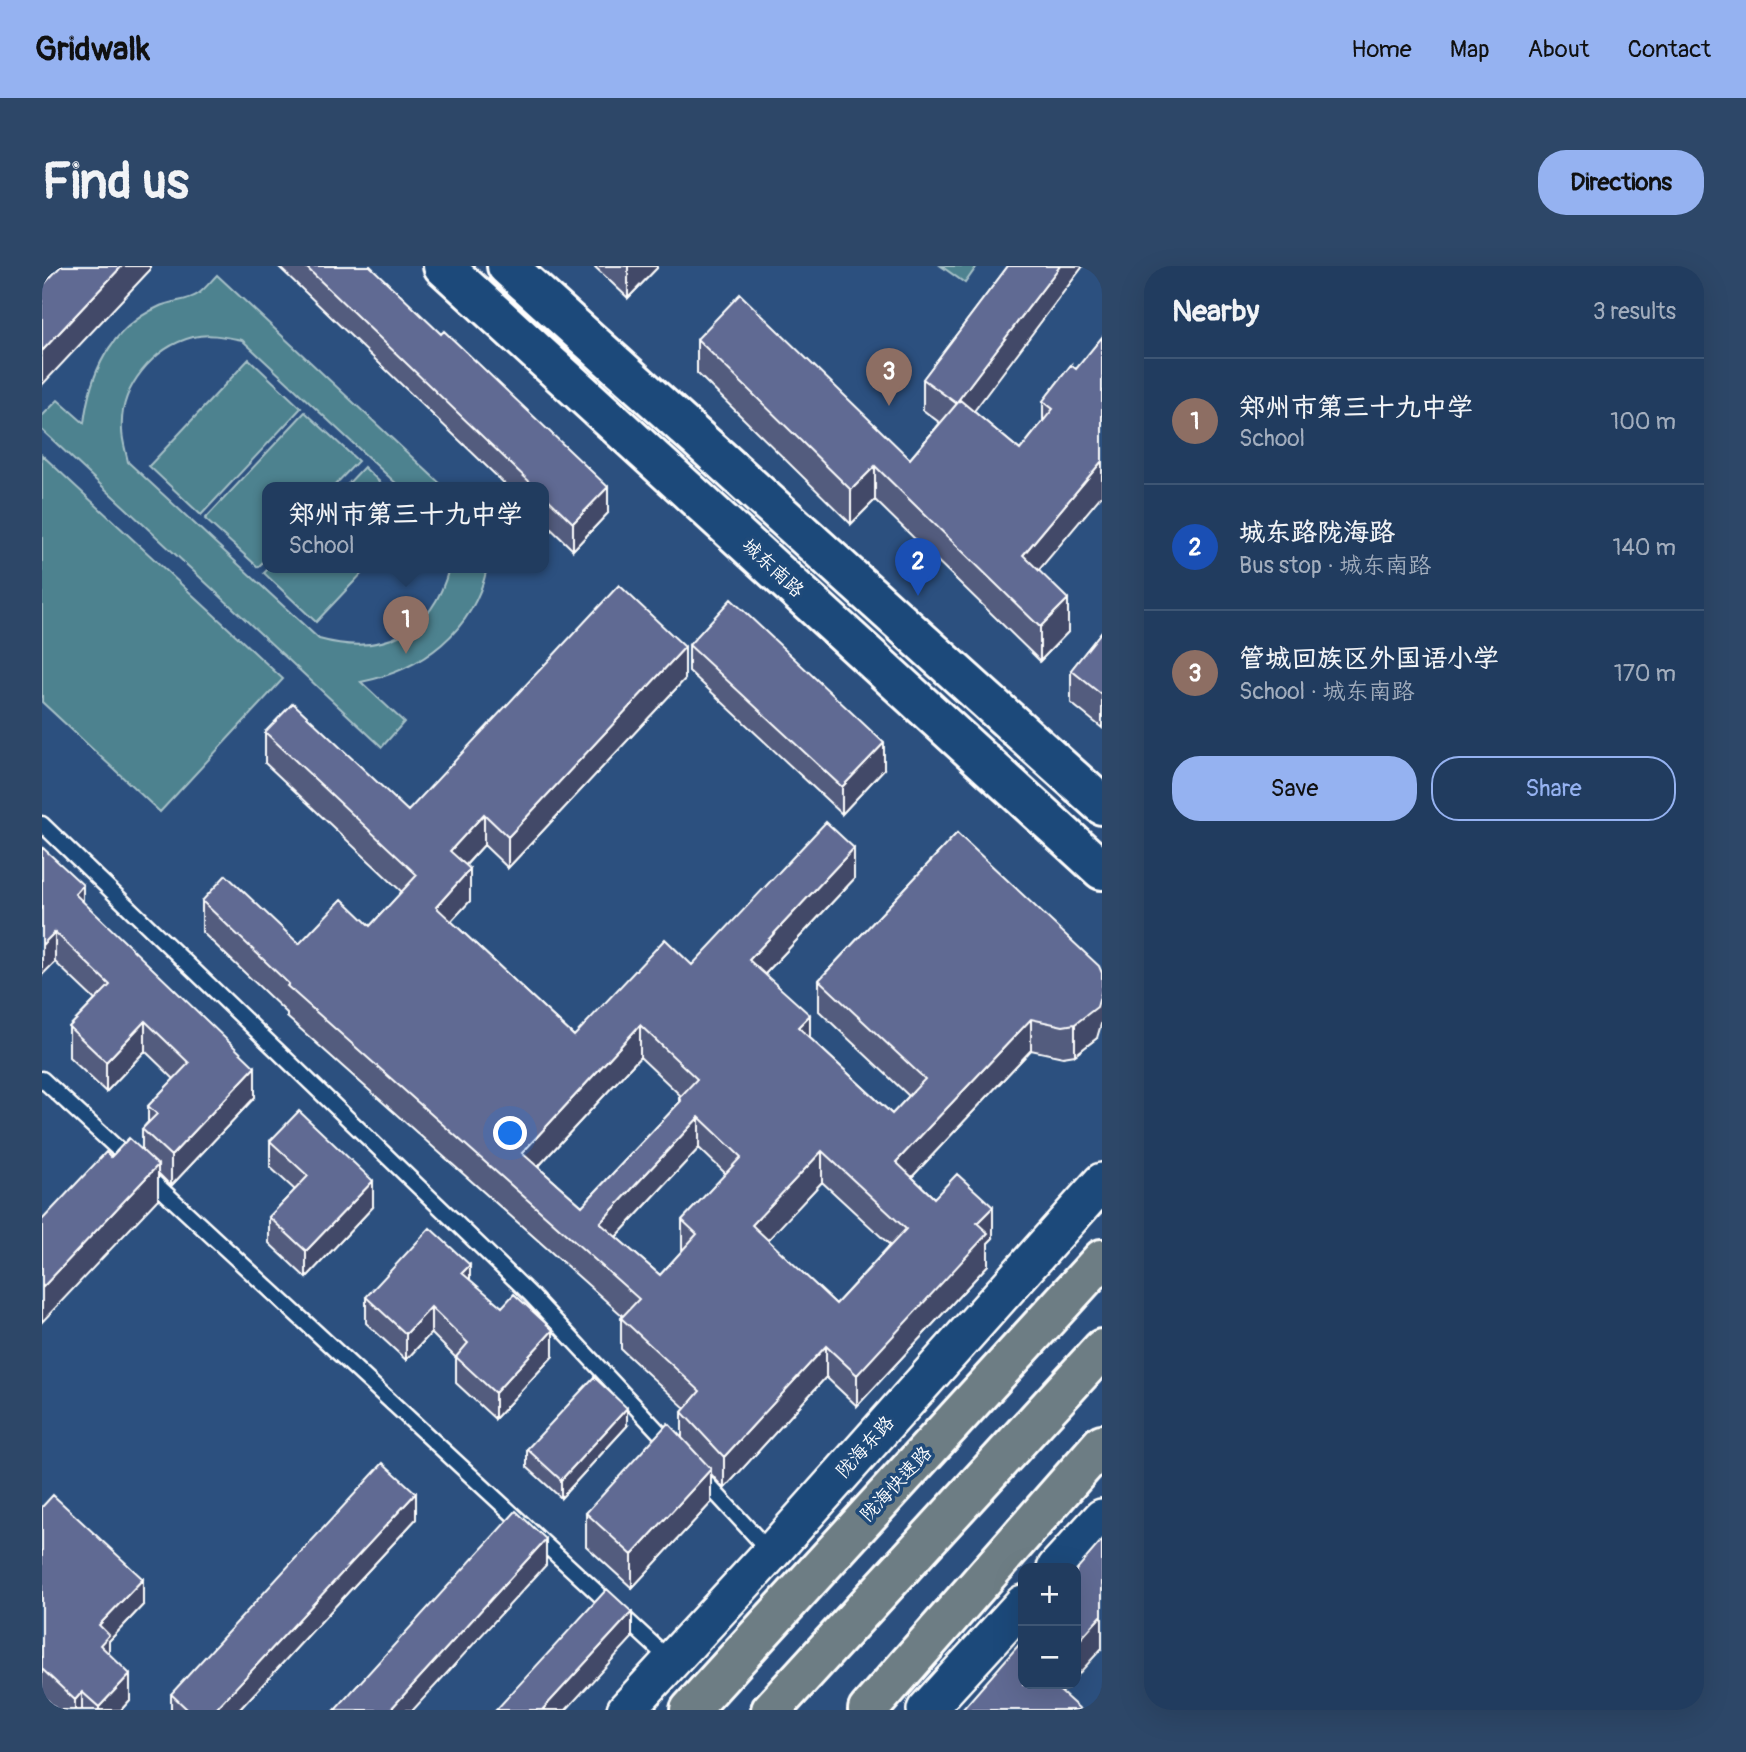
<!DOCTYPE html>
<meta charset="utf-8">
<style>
body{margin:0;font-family:Pangolin,"LXGW WenKai TC",sans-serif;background:#2d4768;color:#f1f3f6}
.controls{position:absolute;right:21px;bottom:21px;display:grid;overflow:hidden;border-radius:14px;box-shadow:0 7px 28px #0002}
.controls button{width:63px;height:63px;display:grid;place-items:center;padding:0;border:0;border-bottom:2px solid #3e5674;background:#213c5f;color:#f1f3f6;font:35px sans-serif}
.you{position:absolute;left:469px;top:868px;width:24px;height:24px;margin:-18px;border:5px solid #fff;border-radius:50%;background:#1a73e8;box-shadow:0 0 0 10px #1a73e833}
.badge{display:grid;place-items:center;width:46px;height:46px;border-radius:50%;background:#95b2f1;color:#fff;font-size:23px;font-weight:700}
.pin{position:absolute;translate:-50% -58px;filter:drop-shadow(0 2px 4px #0008)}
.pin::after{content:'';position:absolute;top:37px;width:24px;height:21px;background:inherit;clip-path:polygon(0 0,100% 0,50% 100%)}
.popup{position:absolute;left:220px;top:216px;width:287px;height:91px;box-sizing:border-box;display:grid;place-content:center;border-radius:14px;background:#213c5f;filter:drop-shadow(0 2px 5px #0005);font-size:23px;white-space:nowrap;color:#a2adbd}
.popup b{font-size:26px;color:#f1f3f6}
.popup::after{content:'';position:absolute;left:50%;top:100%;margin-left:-14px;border:14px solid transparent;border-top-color:#213c5f}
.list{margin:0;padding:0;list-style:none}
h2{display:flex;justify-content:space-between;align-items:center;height:91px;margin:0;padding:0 28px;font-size:30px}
h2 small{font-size:23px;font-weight:400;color:#a2adbd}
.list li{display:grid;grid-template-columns:46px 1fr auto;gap:21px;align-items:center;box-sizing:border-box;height:126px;padding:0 28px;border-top:2px solid #3e5674}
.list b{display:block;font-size:26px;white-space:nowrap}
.list p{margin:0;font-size:23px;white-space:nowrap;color:#a2adbd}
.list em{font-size:23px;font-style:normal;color:#a2adbd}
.actions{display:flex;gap:14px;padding:21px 28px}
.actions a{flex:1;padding:16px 0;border:2px solid #95b2f1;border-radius:28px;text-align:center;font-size:24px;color:#95b2f1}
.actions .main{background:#95b2f1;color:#111}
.map{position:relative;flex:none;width:1060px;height:1444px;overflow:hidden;border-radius:28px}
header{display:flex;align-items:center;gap:42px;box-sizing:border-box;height:98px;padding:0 35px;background:#95b2f1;color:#111}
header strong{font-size:33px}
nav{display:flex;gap:38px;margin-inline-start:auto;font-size:24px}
.intro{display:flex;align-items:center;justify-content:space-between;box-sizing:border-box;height:168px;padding:0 42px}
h1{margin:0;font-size:49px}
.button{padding:18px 32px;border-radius:28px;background:#95b2f1;color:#111;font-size:24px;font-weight:700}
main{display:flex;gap:42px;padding:0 42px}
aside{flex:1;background:#213c5f;border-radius:28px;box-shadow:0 7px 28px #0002}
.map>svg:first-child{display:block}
</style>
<header>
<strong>Gridwalk</strong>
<nav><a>Home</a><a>Map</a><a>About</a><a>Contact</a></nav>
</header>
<div class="intro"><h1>Find us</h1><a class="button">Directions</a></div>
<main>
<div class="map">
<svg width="1060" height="1444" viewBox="0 0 1060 1444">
<rect width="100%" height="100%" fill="#2c507f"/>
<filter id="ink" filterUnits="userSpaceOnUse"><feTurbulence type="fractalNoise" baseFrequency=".0143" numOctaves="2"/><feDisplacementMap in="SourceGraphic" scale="14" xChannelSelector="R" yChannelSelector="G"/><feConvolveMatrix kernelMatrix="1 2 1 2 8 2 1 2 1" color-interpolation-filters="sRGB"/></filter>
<g filter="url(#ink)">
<!-- green -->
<path fill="#4e828f" stroke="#a6c0c7" stroke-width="2" d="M 899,0 L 935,0 L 923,17 Z
M 175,9 L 403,222 L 359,222 L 200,74 C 184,71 168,67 151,71 C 112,81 77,121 80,164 C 80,174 84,186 86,196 L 277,373 C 339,390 390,369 407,302 L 445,302 C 431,366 380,404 319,416 L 362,456 L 340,481 L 0,164 L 0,150 L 16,134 L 42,157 C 48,107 67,64 116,41 C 128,35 146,35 156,28 C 163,23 169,15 175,9 Z
M 207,93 L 259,142 L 159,249 L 107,200 Z
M 263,146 L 316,195 L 290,222 L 226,222 L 226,291 L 216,301 L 163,253 Z
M 0,189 L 241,413 L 118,546 L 0,436 Z
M 322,201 L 344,222 L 302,222 Z
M 227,302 L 325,302 L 274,356 L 222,307 Z"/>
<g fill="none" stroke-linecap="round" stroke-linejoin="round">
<!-- service casing -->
<g stroke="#fff" stroke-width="19">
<path id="service" d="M 0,558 L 489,1029 L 629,1179
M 0,813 L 89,895
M 104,909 L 628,1394
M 657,1209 L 729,1287"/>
</g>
<!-- tertiary casing -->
<g stroke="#fff" stroke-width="42">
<path id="tertiary" d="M 1014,1302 L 1060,1252
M 584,1444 L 729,1287 L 1060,916
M 884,1444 L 981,1338"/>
</g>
<!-- secondary casing -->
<g stroke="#fff" stroke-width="44">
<path id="secondary" d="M 401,0 L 1060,604
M 465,0 L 1060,539"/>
</g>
<!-- trunk casing -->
<g stroke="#fff" stroke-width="44">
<path id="trunk" d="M 648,1444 L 1060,993
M 729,1444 L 1060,1083
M 826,1444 L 1060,1178"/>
</g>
<!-- service -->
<use href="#service" stroke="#1f4a7a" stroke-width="14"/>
<!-- tertiary -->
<use href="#tertiary" stroke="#1f4a7a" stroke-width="37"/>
<!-- secondary -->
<use href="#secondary" stroke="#1f4a7a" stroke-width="38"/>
<!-- trunk -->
<use href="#trunk" stroke="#6d7d84" stroke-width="38"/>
</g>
<!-- wall -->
<path fill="#535b7e" stroke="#fff" stroke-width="2" fill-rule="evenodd" d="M 236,0 L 328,0 L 566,247 L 531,284 L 502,256 L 502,222 L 467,222 Z
M 552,0 L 615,0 L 615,2 L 586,32 Z
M 966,0 L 1041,0 L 931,145 L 978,184 L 1001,155 L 1001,135 L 1029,99 L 997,304 L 1026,366 L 998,395 L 833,234 L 809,258 L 655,107 L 655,73 L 868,193 L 898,157 L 881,144 L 881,113 Z
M 1060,365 L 1060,462 L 1029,437 L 1029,404 Z
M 647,379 L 842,503 L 800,548 L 647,405 Z
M 643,413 L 466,602 L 442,579 L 424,599 L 428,635 L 409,655 L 532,770 L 650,699 L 812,613 L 723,708 L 768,772 L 850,848 L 867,830 L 777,745 L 777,714 L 915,567 L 1055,772 L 1033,789 L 1021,791 L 989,784 L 870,911 L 892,932 L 951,972 L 946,977 L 946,999 L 815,1140 L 784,1111 L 682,1223 L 669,1208 L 669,1237 L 590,1322 L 544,1280 L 544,1247 L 640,1171 L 640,1146 L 643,1142 L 579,1083 L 579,1052 L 581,1050 L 245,751 L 245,747 L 160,666 L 160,635 L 257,678 L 328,660 L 360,626 L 223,497 L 223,466 L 366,545 ZM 598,791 L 639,830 L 637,832 L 637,837 L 540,940 L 496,901 ZM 657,882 L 684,908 L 640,954 L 640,985 L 618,1009 L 574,971 ZM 780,916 L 848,979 L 794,1038 L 725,974 Z
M 0,581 L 41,636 L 213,831 L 129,920 L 116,907 L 116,933 L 69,891 L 100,885 L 100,863 L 106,856 L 106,840 L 132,813 L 103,785 L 64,826 L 27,791 L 27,761 L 53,734 L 13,696 Z
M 228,875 L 331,941 L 264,1012 L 227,977 L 227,951 L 253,924 L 228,901 Z
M 428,1014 L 511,1090 L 453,1153 L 414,1117 L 414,1092 L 389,1067 L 364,1094 L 324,1057 L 324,1031 Z
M 585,1160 L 519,1232 L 485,1201 L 485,1183 Z
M 0,1241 L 101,1339 L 67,1375 L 67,1388 L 88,1434 L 79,1444 L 15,1444 L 0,1429 Z
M 374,1253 L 197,1444 L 129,1444 L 129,1428 Z"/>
<!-- shaded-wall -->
<path fill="#434a67" stroke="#fff" stroke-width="2" d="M 80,0 L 108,0 L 108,4 L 0,119 L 0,85 Z
M 586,0 L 615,0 L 615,2 L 586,32 Z
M 1018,0 L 1041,0 L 914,169 L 914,137 Z
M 1060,195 L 1060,229 L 981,323 L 981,289 Z
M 833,200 L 833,234 L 809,258 L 809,224 Z
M 566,221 L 566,247 L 531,284 L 531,257 Z
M 1026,333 L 1026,366 L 998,395 L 998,361 Z
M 643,381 L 643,413 L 466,602 L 466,571 Z
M 842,477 L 842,503 L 800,548 L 800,521 Z
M 442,548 L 442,579 L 408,616 L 408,585 Z
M 812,582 L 812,613 L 707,725 L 707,694 Z
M 428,603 L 428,635 L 394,672 L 394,641 Z
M 41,619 L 41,649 L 33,628 Z
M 13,666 L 13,696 L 0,709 L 0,679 Z
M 1060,724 L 1060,755 L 1055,772 L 1033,789 L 1033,758 Z
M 768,749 L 768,780 L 756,761 Z
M 989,753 L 989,784 L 854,928 L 854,896 Z
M 103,755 L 103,785 L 64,826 L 64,796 Z
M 598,759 L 598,791 L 480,918 L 480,887 Z
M 213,801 L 213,831 L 129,920 L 129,890 Z
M 657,851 L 657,882 L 558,988 L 558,957 Z
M 780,885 L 780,916 L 710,991 L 710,959 Z
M 116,899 L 116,933 L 0,1056 L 0,1022 Z
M 331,915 L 331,941 L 264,1012 L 264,985 Z
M 951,941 L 951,972 L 946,977 L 946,999 L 815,1140 L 815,1109 L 935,957 Z
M 428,999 L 428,1025 L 420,1007 Z
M 389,1041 L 389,1067 L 364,1094 L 364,1068 Z
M 511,1064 L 511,1090 L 453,1153 L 453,1127 Z
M 784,1080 L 784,1111 L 682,1223 L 682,1191 Z
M 585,1142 L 585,1160 L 519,1232 L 519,1214 Z
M 669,1203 L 669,1237 L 590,1322 L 590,1289 Z
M 374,1227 L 374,1253 L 197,1444 L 173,1444 Z
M 504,1273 L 504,1299 L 371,1444 L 348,1444 Z
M 101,1313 L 101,1339 L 67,1375 L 67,1395 L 58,1405 L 57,1359 Z
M 590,1346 L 590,1372 L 524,1444 L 500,1444 Z
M 1060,1349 L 1060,1382 L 1034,1411 L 1034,1378 Z
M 88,1408 L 88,1434 L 79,1444 L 57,1444 L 57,1441 Z
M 1003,1418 L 1028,1418 L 1004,1444 Z
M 40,1426 L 40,1444 L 33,1444 L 33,1434 Z"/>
<!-- building -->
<path fill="#606a93" stroke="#fff" stroke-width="2" fill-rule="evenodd" d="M 19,0 L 80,0 L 0,85 L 0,20 Z
M 263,0 L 328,0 L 399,68 L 402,65 L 566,221 L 531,257 L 502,229 L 502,222 L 494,222 Z
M 966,0 L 1018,0 L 914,137 L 881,113 Z
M 698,28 L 868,193 L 918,134 L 978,184 L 1011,143 L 1001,135 L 1029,99 L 1034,103 L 1060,71 L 1060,195 L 981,289 L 1026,333 L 998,361 L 833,200 L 809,224 L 655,73 Z
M 577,319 L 643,381 L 466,571 L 442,548 L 408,585 L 428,603 L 394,641 L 532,770 L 623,673 L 650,699 L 784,556 L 812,582 L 707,694 L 768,749 L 756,761 L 850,848 L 883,813 L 777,714 L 915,567 L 1057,700 L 1060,707 L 1060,724 L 1055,741 L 1033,758 L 1021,760 L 989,753 L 854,896 L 892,932 L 915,908 L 951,941 L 935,957 L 946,967 L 815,1109 L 784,1080 L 682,1191 L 640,1146 L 658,1125 L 579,1052 L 597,1033 L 245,720 L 247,718 L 160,635 L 184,609 L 257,678 L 300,633 L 328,660 L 375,609 L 223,466 L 251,437 L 366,545 ZM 598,759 L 655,813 L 637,832 L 639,835 L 540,940 L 480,887 ZM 657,851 L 699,891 L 640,954 L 655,968 L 618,1009 L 558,957 ZM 780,885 L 864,963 L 794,1038 L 710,959 Z
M 689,333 L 842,477 L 800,521 L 647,379 Z
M 1060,365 L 1060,429 L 1029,404 Z
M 0,581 L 41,619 L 33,628 L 213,801 L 129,890 L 100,863 L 115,848 L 106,840 L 147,797 L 103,755 L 64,796 L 27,761 L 68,719 L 13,666 L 0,679 Z
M 257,845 L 331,915 L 264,985 L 227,951 L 266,910 L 228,875 Z
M 87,872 L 116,899 L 0,1022 L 0,954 L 64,886 L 69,891 Z
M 388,962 L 428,999 L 420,1007 L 460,1041 L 472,1028 L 511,1064 L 453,1127 L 414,1091 L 426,1077 L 389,1041 L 364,1068 L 324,1031 Z
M 552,1111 L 585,1142 L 519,1214 L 485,1183 Z
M 626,1157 L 669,1203 L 590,1289 L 544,1247 Z
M 341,1197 L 374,1227 L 173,1444 L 146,1444 L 129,1428 Z
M 11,1229 L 101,1313 L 57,1359 L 67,1369 L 58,1379 L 88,1408 L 57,1441 L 40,1426 L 33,1434 L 0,1403 L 0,1241 Z
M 474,1245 L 504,1273 L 348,1444 L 293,1444 Z
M 1060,1274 L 1060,1349 L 1034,1378 L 1034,1304 Z
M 565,1323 L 590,1346 L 500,1444 L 454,1444 Z
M 981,1374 L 981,1418 L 1010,1418 L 1039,1444 L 920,1444 Z"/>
</g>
<g text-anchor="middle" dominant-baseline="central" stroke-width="7" stroke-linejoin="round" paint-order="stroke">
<!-- street labels -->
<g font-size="19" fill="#fff" stroke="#1f4a7a">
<text transform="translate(731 302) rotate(43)">城东南路</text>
<text transform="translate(823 1181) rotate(-48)">陇海东路</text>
<text transform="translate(854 1218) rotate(-47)">陇海快速路</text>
</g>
</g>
</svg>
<div class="controls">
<button>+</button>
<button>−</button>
</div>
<div class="you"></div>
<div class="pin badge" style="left:364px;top:388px;background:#8d6e63">1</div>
<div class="popup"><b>郑州市第三十九中学</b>School</div>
<div class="pin badge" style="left:876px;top:330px;background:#1a4fb4">2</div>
<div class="pin badge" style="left:847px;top:140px;background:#8d6e63">3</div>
</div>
<aside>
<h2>Nearby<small>3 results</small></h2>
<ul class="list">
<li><span class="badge" style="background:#8d6e63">1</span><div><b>郑州市第三十九中学</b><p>School</p></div><em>100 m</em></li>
<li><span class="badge" style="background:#1a4fb4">2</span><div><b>城东路陇海路</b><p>Bus stop · 城东南路</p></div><em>140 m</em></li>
<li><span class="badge" style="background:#8d6e63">3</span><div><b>管城回族区外国语小学</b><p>School · 城东南路</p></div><em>170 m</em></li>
</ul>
<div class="actions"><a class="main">Save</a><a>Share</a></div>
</aside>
</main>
